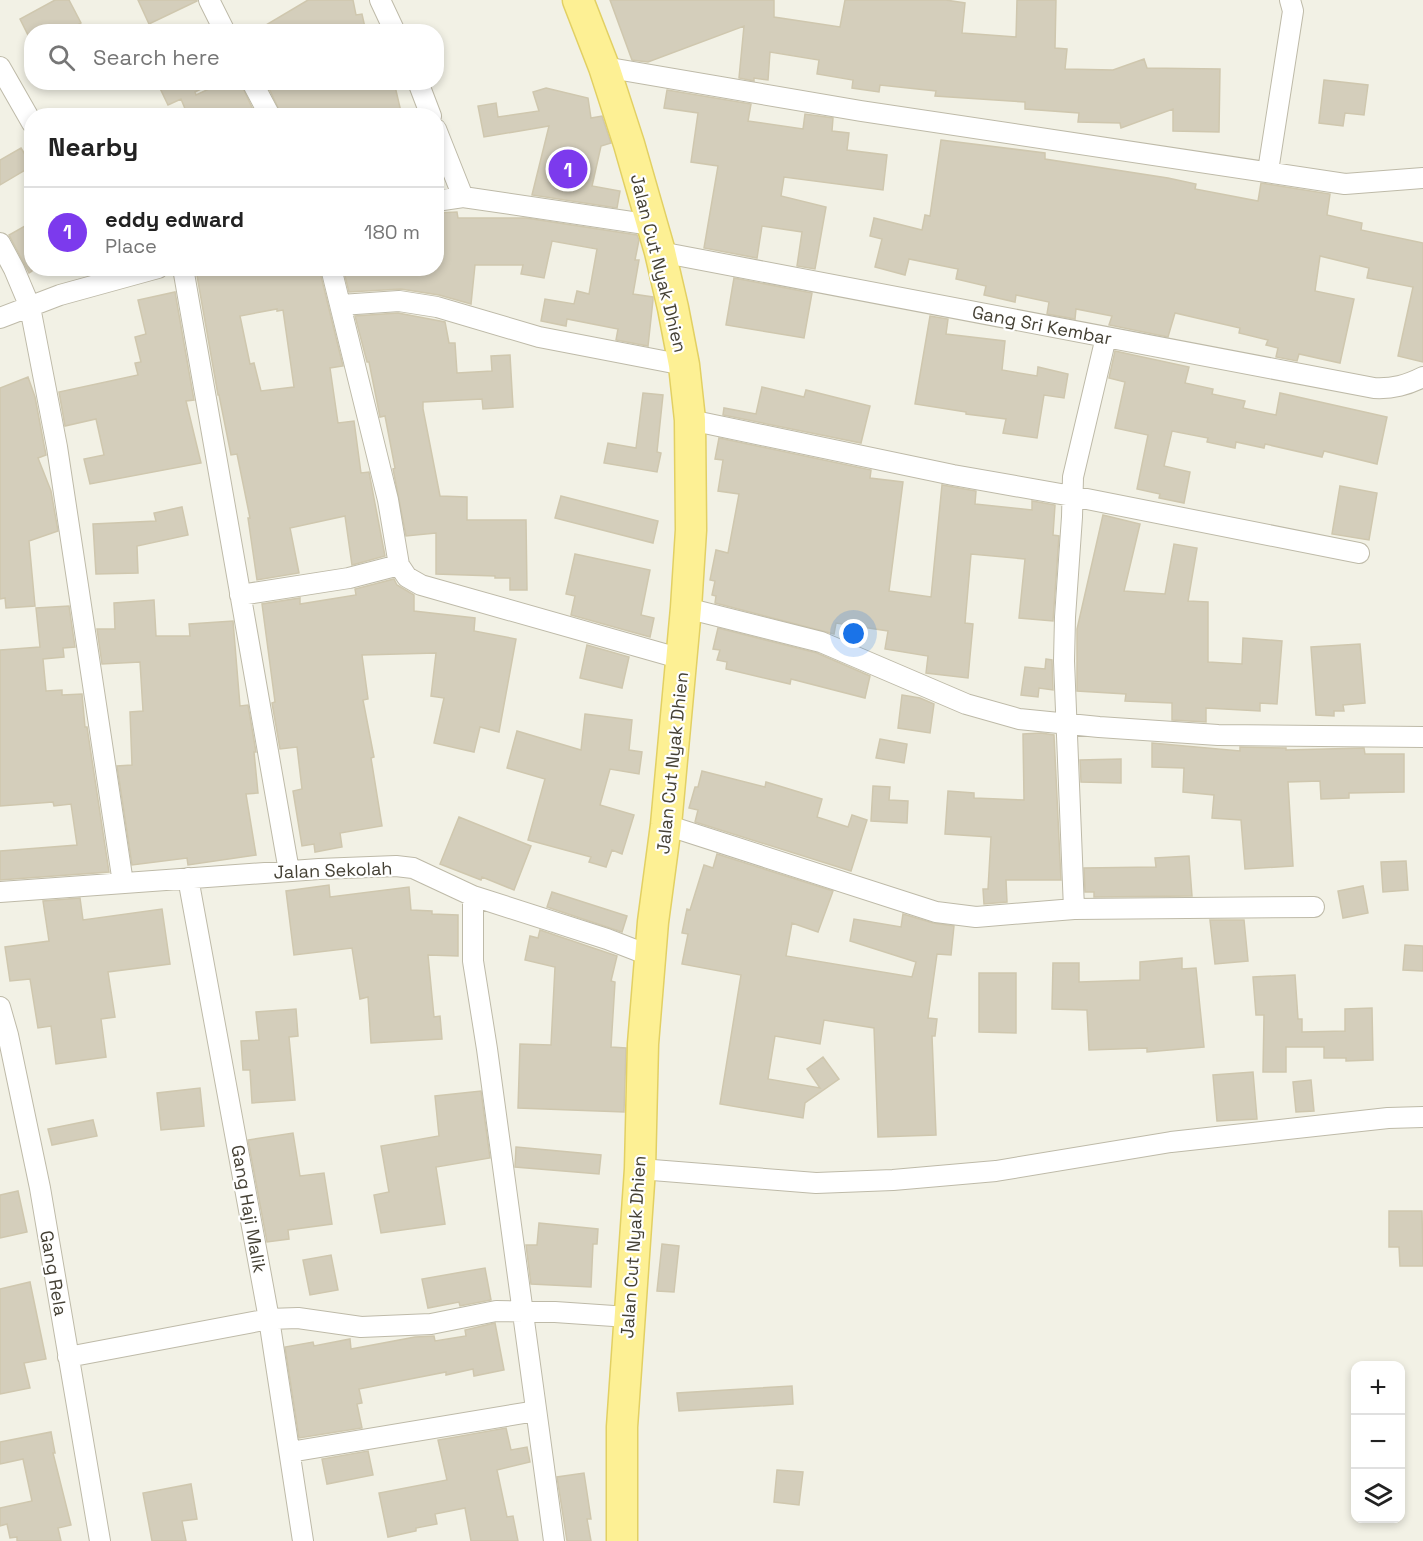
<!DOCTYPE html>
<meta charset="utf-8">
<style>
body{margin:0;font-family:"Space Grotesk",sans-serif;background:#f2f2f2;color:#222}
.controls{position:absolute;right:18px;bottom:18px;display:grid;overflow:hidden;border-radius:12px;box-shadow:0 3px 9px #0003}
.controls button{width:54px;height:54px;display:grid;place-items:center;padding:0;border:0;border-bottom:2px solid #e0e0e0;background:#fff;color:#222;font:30px sans-serif}
.you{position:absolute;left:854px;top:634px;width:21px;height:21px;margin:-15px;border:4px solid #fff;border-radius:50%;background:#1a73e8;box-shadow:0 0 0 9px #1a73e833}
.badge{display:grid;place-items:center;width:39px;height:39px;border-radius:50%;background:#7c3aed;color:#fff;font-size:20px;font-weight:700}
.pin{position:absolute;translate:-50% -50%;border:3px solid #fff;box-shadow:0 2px 6px #0006}
.list{margin:0;padding:0;list-style:none}
h2{display:flex;justify-content:space-between;align-items:center;height:78px;margin:0;padding:0 24px;font-size:26px}
h2 small{font-size:20px;font-weight:400;color:#767676}
.list li{display:grid;grid-template-columns:39px 1fr auto;gap:18px;align-items:center;box-sizing:border-box;height:90px;padding:0 24px;border-top:2px solid #e0e0e0}
.list b{display:block;font-size:22px;white-space:nowrap}
.list p{margin:0;font-size:20px;white-space:nowrap;color:#767676}
.list em{font-size:20px;font-style:normal;color:#767676}
.icon{flex:none;width:33px;height:33px;fill:none;stroke:currentColor;stroke-width:2;stroke-linecap:round;stroke-linejoin:round}
.map{position:relative;flex:none;width:1423px;height:1541px;overflow:hidden}
.search{position:absolute;background:#fff;box-shadow:0 3px 9px #0003;left:24px;top:24px;width:420px;height:66px;display:flex;align-items:center;gap:15px;box-sizing:border-box;padding:0 21px;border-radius:24px;color:#767676;font-size:22px}
.panel{position:absolute;background:#fff;box-shadow:0 3px 9px #0003;left:24px;top:108px;width:420px;height:168px;border-radius:24px}
.map>svg:first-child{display:block}
</style>
<div class="map">
<svg width="1423" height="1541" viewBox="0 0 1423 1541">
<rect width="100%" height="100%" fill="#f2f1e5"/>
<!-- building -->
<path fill="#d4cebb" stroke="#cfc7ae" stroke-width="1.5" fill-rule="evenodd" d="M 55,0 L 69,0 L 81,23 L 65,32 L 56,32 L 52,25 L 40,32 L 32,32 L 32,36 L 29,37 L 20,19 Z
M 138,0 L 197,0 L 197,1 L 149,24 Z
M 308,0 L 353,0 L 356,15 L 362,14 L 366,32 L 254,32 Z
M 610,0 L 774,0 L 774,17 L 840,27 L 845,0 L 946,0 L 965,3 L 962,33 L 1016,37 L 1017,0 L 1056,0 L 1055,48 L 1067,49 L 1065,69 L 1113,70 L 1144,59 L 1147,68 L 1220,69 L 1219,132 L 1173,131 L 1173,109 L 1121,128 L 1120,123 L 1078,122 L 1079,113 L 1025,109 L 1025,102 L 935,96 L 936,91 L 880,85 L 879,92 L 852,88 L 853,80 L 817,74 L 819,60 L 770,52 L 768,80 L 754,78 L 754,81 L 739,78 L 744,26 L 648,62 L 632,60 Z
M 1324,80 L 1368,85 L 1364,115 L 1345,113 L 1343,126 L 1319,123 Z
M 157,82 L 215,82 L 195,92 L 196,95 L 224,82 L 240,82 L 256,116 L 188,116 L 181,99 L 168,105 Z
M 266,82 L 394,82 L 402,116 L 282,116 Z
M 546,88 L 588,98 L 591,118 L 602,116 L 611,143 L 601,146 L 592,186 L 620,191 L 617,208 L 532,195 L 549,126 L 484,137 L 478,106 L 496,103 L 498,117 L 539,111 L 533,92 Z
M 667,90 L 751,104 L 748,121 L 803,129 L 805,114 L 833,118 L 832,131 L 849,133 L 847,150 L 887,155 L 883,190 L 784,177 L 781,196 L 826,207 L 815,269 L 797,266 L 802,232 L 762,226 L 757,258 L 704,248 L 718,166 L 691,162 L 698,113 L 664,108 Z
M 941,140 L 1045,153 L 1045,159 L 1168,178 L 1196,184 L 1195,189 L 1258,201 L 1261,183 L 1330,194 L 1327,215 L 1362,223 L 1361,230 L 1423,243 L 1423,362 L 1398,356 L 1413,287 L 1367,278 L 1369,268 L 1320,256 L 1315,291 L 1354,299 L 1340,363 L 1299,354 L 1297,361 L 1276,357 L 1278,348 L 1266,345 L 1268,340 L 1239,333 L 1240,328 L 1175,313 L 1168,337 L 1109,325 L 1112,316 L 1076,309 L 1075,319 L 1047,314 L 1049,302 L 1016,295 L 1015,302 L 984,295 L 986,286 L 956,279 L 958,269 L 909,259 L 905,275 L 875,267 L 882,239 L 870,236 L 874,218 L 922,230 L 925,215 L 930,216 Z
M 21,148 L 32,166 L 0,185 L 0,160 Z
M 457,212 L 458,218 L 526,218 L 637,235 L 639,240 L 635,260 L 639,260 L 633,294 L 653,297 L 653,300 L 648,346 L 616,340 L 618,329 L 567,319 L 566,326 L 541,321 L 545,299 L 574,304 L 577,291 L 589,294 L 597,249 L 552,241 L 544,278 L 521,274 L 523,265 L 475,265 L 471,304 L 439,295 L 401,289 L 349,292 L 343,268 L 436,268 L 436,213 Z
M 32,222 L 32,271 L 29,273 L 9,235 Z
M 202,268 L 319,268 L 343,366 L 330,368 L 338,423 L 354,421 L 361,473 L 369,472 L 385,556 L 352,565 L 345,516 L 290,528 L 299,573 L 257,580 L 248,518 L 250,518 L 237,454 L 231,455 L 219,395 L 218,395 L 196,270 ZM 277,309 L 277,311 L 283,310 L 294,387 L 261,391 L 254,363 L 250,364 L 240,316 Z
M 734,278 L 812,293 L 804,338 L 726,325 Z
M 175,292 L 194,400 L 186,401 L 201,463 L 90,484 L 84,459 L 104,455 L 96,419 L 65,426 L 59,392 L 138,375 L 135,363 L 141,362 L 135,337 L 146,334 L 138,300 Z
M 398,313 L 445,322 L 449,343 L 455,343 L 457,373 L 492,371 L 491,356 L 510,355 L 513,407 L 483,409 L 482,399 L 423,402 L 423,409 L 440,496 L 467,497 L 467,520 L 526,520 L 527,590 L 510,590 L 510,578 L 495,578 L 495,576 L 436,574 L 436,533 L 406,536 L 393,469 L 395,468 L 385,416 L 380,417 L 369,362 L 367,362 L 355,316 Z
M 930,316 L 948,319 L 946,334 L 1005,341 L 1002,370 L 1037,376 L 1038,367 L 1068,374 L 1064,398 L 1044,395 L 1037,438 L 1003,433 L 1006,419 L 966,414 L 966,412 L 915,404 Z
M 1115,351 L 1189,367 L 1185,383 L 1213,389 L 1212,394 L 1245,401 L 1243,408 L 1276,415 L 1280,393 L 1387,417 L 1377,464 L 1324,451 L 1322,457 L 1265,444 L 1264,448 L 1236,442 L 1235,448 L 1207,442 L 1208,438 L 1172,431 L 1164,466 L 1190,472 L 1184,503 L 1159,498 L 1160,494 L 1137,489 L 1148,435 L 1115,428 L 1125,382 L 1109,378 Z
M 28,377 L 35,397 L 46,455 L 38,458 L 51,491 L 58,531 L 29,541 L 35,606 L 6,608 L 5,598 L 0,599 L 0,388 Z
M 762,387 L 804,397 L 806,390 L 870,406 L 861,443 L 723,415 L 724,408 L 756,414 Z
M 643,393 L 663,395 L 657,452 L 661,453 L 657,472 L 604,463 L 608,443 L 636,448 Z
M 719,438 L 871,470 L 870,478 L 903,482 L 889,591 L 931,597 L 942,485 L 976,491 L 975,504 L 1032,510 L 1032,501 L 1055,505 L 1053,535 L 1059,536 L 1053,621 L 1019,618 L 1025,559 L 971,554 L 965,623 L 973,624 L 968,678 L 926,673 L 928,656 L 885,649 L 888,631 L 836,623 L 834,634 L 715,603 L 716,596 L 712,595 L 715,581 L 710,580 L 716,550 L 728,553 L 739,494 L 718,491 L 723,460 L 715,459 Z
M 1340,486 L 1377,493 L 1369,540 L 1332,534 Z
M 561,496 L 658,521 L 653,543 L 555,518 Z
M 182,507 L 188,535 L 137,546 L 138,573 L 96,574 L 93,524 L 156,521 L 154,513 Z
M 1103,515 L 1140,524 L 1124,591 L 1165,594 L 1174,544 L 1197,548 L 1188,601 L 1208,602 L 1208,662 L 1242,664 L 1243,638 L 1282,641 L 1277,704 L 1260,703 L 1260,711 L 1206,708 L 1206,722 L 1172,720 L 1172,703 L 1125,701 L 1126,694 L 1077,691 L 1077,629 Z
M 575,554 L 650,570 L 641,615 L 654,618 L 650,637 L 571,615 L 575,596 L 566,594 Z
M 394,579 L 397,585 L 414,595 L 414,611 L 475,618 L 474,631 L 516,639 L 499,732 L 480,727 L 474,752 L 434,743 L 444,698 L 431,696 L 436,653 L 362,655 L 368,699 L 363,700 L 374,757 L 371,758 L 382,826 L 340,833 L 342,847 L 315,852 L 314,844 L 302,846 L 293,791 L 302,789 L 297,747 L 280,749 L 272,703 L 275,702 L 262,604 L 300,598 L 300,604 L 356,595 L 355,589 Z
M 154,600 L 156,636 L 190,636 L 189,624 L 233,621 L 240,706 L 248,705 L 256,752 L 254,752 L 258,793 L 246,794 L 256,855 L 188,865 L 187,858 L 132,865 L 117,766 L 132,765 L 130,712 L 143,711 L 140,662 L 102,664 L 97,629 L 115,629 L 114,603 Z
M 69,606 L 75,647 L 63,648 L 64,657 L 43,659 L 46,691 L 62,690 L 62,695 L 82,694 L 85,727 L 87,727 L 109,872 L 0,880 L 0,851 L 77,845 L 71,804 L 54,806 L 53,802 L 0,806 L 0,650 L 40,647 L 36,608 Z
M 718,628 L 817,653 L 870,676 L 865,698 L 791,679 L 790,684 L 726,669 L 727,662 L 717,660 L 720,650 L 713,649 Z
M 1360,644 L 1365,703 L 1343,705 L 1344,711 L 1334,711 L 1334,716 L 1316,715 L 1311,647 Z
M 587,645 L 629,657 L 622,688 L 580,678 Z
M 1046,659 L 1052,660 L 1053,690 L 1039,688 L 1038,697 L 1021,695 L 1025,667 L 1045,669 Z
M 902,695 L 920,698 L 934,704 L 930,733 L 898,728 Z
M 585,714 L 632,720 L 629,750 L 642,752 L 639,774 L 610,769 L 600,805 L 634,815 L 622,854 L 612,850 L 606,867 L 589,862 L 591,857 L 528,840 L 545,779 L 507,768 L 517,731 L 581,750 Z
M 1041,733 L 1054,735 L 1061,880 L 1006,880 L 1007,902 L 984,904 L 983,889 L 988,889 L 991,837 L 945,834 L 948,791 L 974,793 L 974,798 L 1024,800 L 1023,734 Z
M 880,739 L 907,744 L 904,763 L 876,758 Z
M 1152,743 L 1240,751 L 1240,747 L 1286,748 L 1286,750 L 1364,748 L 1365,754 L 1404,754 L 1404,792 L 1349,793 L 1349,798 L 1321,799 L 1320,781 L 1288,782 L 1293,866 L 1245,869 L 1241,820 L 1212,818 L 1214,795 L 1183,792 L 1184,768 L 1152,767 Z
M 1121,759 L 1121,783 L 1081,782 L 1080,760 Z
M 702,771 L 765,787 L 766,782 L 822,799 L 817,817 L 848,827 L 852,815 L 867,820 L 851,871 L 695,822 L 698,810 L 689,808 L 695,787 L 698,787 Z
M 873,786 L 890,787 L 889,800 L 908,801 L 907,823 L 871,821 Z
M 459,817 L 531,846 L 514,890 L 482,877 L 481,880 L 440,864 Z
M 717,854 L 833,891 L 818,932 L 792,923 L 786,956 L 912,977 L 916,962 L 850,941 L 854,919 L 901,927 L 903,914 L 933,923 L 954,926 L 951,955 L 937,954 L 928,1018 L 937,1019 L 935,1036 L 932,1036 L 936,1135 L 878,1137 L 874,1028 L 824,1020 L 820,1044 L 775,1036 L 768,1079 L 820,1088 L 807,1069 L 823,1057 L 839,1079 L 805,1103 L 803,1118 L 720,1104 L 741,975 L 682,964 L 688,934 L 682,933 L 687,909 L 690,910 L 704,865 L 713,868 Z
M 1189,856 L 1192,896 L 1094,897 L 1094,892 L 1085,892 L 1084,868 L 1156,867 L 1155,858 Z
M 1406,861 L 1408,890 L 1383,892 L 1381,862 Z
M 329,885 L 330,897 L 409,887 L 411,910 L 432,911 L 432,914 L 458,915 L 458,956 L 428,955 L 434,1017 L 440,1016 L 442,1039 L 371,1043 L 368,997 L 360,999 L 352,948 L 294,955 L 286,891 Z
M 1363,886 L 1368,913 L 1343,918 L 1338,891 Z
M 552,892 L 627,916 L 622,932 L 547,907 Z
M 80,898 L 83,920 L 162,909 L 170,964 L 108,972 L 115,1017 L 101,1019 L 106,1057 L 56,1064 L 51,1026 L 38,1028 L 30,979 L 10,981 L 5,947 L 49,941 L 43,901 Z
M 1210,920 L 1244,920 L 1248,961 L 1215,964 Z
M 540,930 L 617,956 L 611,981 L 615,982 L 611,1047 L 626,1048 L 624,1112 L 518,1108 L 520,1044 L 551,1045 L 555,967 L 525,960 L 530,936 L 538,938 Z
M 1405,945 L 1423,946 L 1423,971 L 1403,970 Z
M 1182,958 L 1182,969 L 1196,968 L 1204,1047 L 1147,1052 L 1147,1048 L 1089,1050 L 1087,1010 L 1052,1009 L 1053,963 L 1079,963 L 1079,982 L 1140,980 L 1140,962 Z
M 979,973 L 1016,973 L 1016,1033 L 979,1032 Z
M 1295,975 L 1298,1019 L 1302,1019 L 1302,1032 L 1345,1031 L 1345,1009 L 1372,1008 L 1373,1060 L 1346,1061 L 1346,1058 L 1324,1058 L 1324,1047 L 1286,1047 L 1286,1072 L 1263,1072 L 1264,1015 L 1256,1015 L 1253,977 Z
M 296,1009 L 298,1036 L 289,1037 L 295,1100 L 252,1103 L 250,1070 L 243,1070 L 241,1041 L 259,1040 L 256,1012 Z
M 1253,1072 L 1257,1119 L 1217,1121 L 1213,1075 Z
M 1311,1080 L 1314,1111 L 1296,1112 L 1293,1082 Z
M 200,1088 L 204,1126 L 161,1130 L 157,1093 Z
M 481,1091 L 490,1158 L 436,1167 L 445,1224 L 381,1233 L 374,1195 L 389,1192 L 381,1146 L 439,1136 L 435,1096 Z
M 93,1120 L 97,1136 L 52,1145 L 48,1129 Z
M 293,1133 L 300,1176 L 324,1173 L 332,1224 L 288,1230 L 289,1239 L 267,1242 L 248,1140 Z
M 516,1147 L 601,1155 L 599,1174 L 515,1167 Z
M 18,1191 L 27,1232 L 0,1238 L 0,1195 Z
M 1389,1211 L 1422,1211 L 1423,1266 L 1400,1266 L 1399,1247 L 1389,1247 Z
M 539,1223 L 598,1229 L 597,1244 L 593,1244 L 591,1287 L 531,1284 L 526,1245 L 537,1245 Z
M 662,1244 L 679,1246 L 674,1292 L 657,1291 Z
M 331,1255 L 338,1290 L 310,1295 L 303,1260 Z
M 485,1268 L 491,1300 L 460,1306 L 459,1302 L 428,1308 L 422,1279 Z
M 30,1282 L 46,1359 L 24,1363 L 30,1388 L 0,1394 L 0,1289 Z
M 495,1323 L 504,1370 L 474,1376 L 473,1369 L 446,1375 L 446,1372 L 359,1389 L 362,1403 L 357,1404 L 362,1428 L 299,1438 L 285,1347 L 313,1342 L 314,1346 L 350,1339 L 351,1349 L 415,1337 L 434,1336 L 435,1341 L 466,1336 L 465,1330 Z
M 792,1386 L 793,1404 L 679,1411 L 677,1393 Z
M 506,1428 L 511,1450 L 527,1447 L 530,1462 L 497,1470 L 507,1517 L 513,1516 L 518,1541 L 471,1541 L 465,1508 L 435,1514 L 437,1524 L 416,1528 L 416,1531 L 388,1537 L 379,1493 L 447,1480 L 438,1440 Z
M 51,1432 L 55,1453 L 53,1453 L 71,1525 L 58,1528 L 61,1541 L 17,1541 L 17,1537 L 10,1538 L 7,1524 L 0,1526 L 0,1508 L 32,1501 L 23,1459 L 0,1464 L 0,1442 Z
M 368,1451 L 373,1475 L 327,1484 L 322,1459 Z
M 777,1470 L 803,1472 L 799,1505 L 774,1502 Z
M 584,1473 L 591,1519 L 587,1519 L 591,1541 L 567,1541 L 557,1477 Z
M 191,1484 L 197,1519 L 182,1521 L 186,1541 L 152,1541 L 143,1493 Z"/>
<g fill="none" stroke-linecap="round" stroke-linejoin="round">
<!-- minor casing -->
<g stroke="#bebaa8" stroke-width="22">
<path id="minor" d="M 209,0 L 225,32
M 380,0 L 395,32
M 0,67 L 32,123
M 604,67 L 861,111 L 1345,184 L 1423,178
M 252,82 L 270,116
M 418,82 L 431,116
M 436,129 L 463,197
M 1268,171 L 1293,11 L 1290,0
M 436,201 L 463,197 L 652,225
M 0,243 L 14,269 L 30,307 L 57,447 L 123,883
M 660,252 L 1374,388 C 1393,389 1407,385 1423,377
M 183,268 L 289,871
M 331,268 L 388,500 L 399,565 L 407,577 L 421,585 L 682,659
M 341,305 L 399,301 L 437,307 L 539,337 L 684,365
M 0,318 L 60,295 L 158,268
M 690,420 L 953,475 L 1072,496 L 1359,553
M 240,595 L 349,578 L 399,565
M 686,608 L 821,642 L 966,704 L 1019,719 L 1099,727 L 1218,735 L 1423,737
M 666,825 L 936,912 L 976,917 L 1074,909 L 1314,907
M 188,878 L 269,1319 L 303,1541
M 0,892 L 319,869 L 396,866 L 413,868 L 473,896 L 607,939 L 651,956
M 473,896 L 473,961 L 487,1049 L 554,1541
M 1074,909 L 1064,661 L 1065,617 L 1072,517 L 1073,477 L 1106,337
M 0,1007 L 8,1035 L 40,1188 L 100,1541
M 640,1169 L 816,1183 L 893,1180 L 996,1171 L 1171,1142 L 1388,1118 L 1423,1117
M 68,1357 L 269,1319 L 298,1318 L 361,1327 L 431,1324 L 496,1311 L 555,1312 L 628,1317
M 290,1452 L 536,1411"/>
</g>
<!-- primary casing -->
<g stroke="#e2d063" stroke-width="33">
<path id="primary" d="M 578,0 L 604,67 L 629,144 L 660,252 L 673,308 L 684,365 L 690,420 L 691,530 L 686,608 L 666,825 L 653,922 L 643,1044 L 640,1169 L 622,1427 L 622,1541"/>
</g>
<!-- minor -->
<use href="#minor" stroke="#fff" stroke-width="20"/>
<!-- primary -->
<use href="#primary" stroke="#fdf094" stroke-width="30"/>
</g>
<g text-anchor="middle" dominant-baseline="central" stroke-width="4.5" stroke-linejoin="round" paint-order="stroke">
<!-- street labels -->
<g font-size="18" fill="#454135" stroke="#fff">
<text transform="translate(659 263) rotate(76)">Jalan Cut Nyak Dhien</text>
<text transform="translate(1042 325) rotate(11)">Gang Sri Kembar</text>
<text transform="translate(672 763) rotate(-84)">Jalan Cut Nyak Dhien</text>
<text transform="translate(333 870) rotate(-2)">Jalan Sekolah</text>
<text transform="translate(249 1209) rotate(80)">Gang Haji Malik</text>
<text transform="translate(633 1247) rotate(-86)">Jalan Cut Nyak Dhien</text>
<text transform="translate(54 1273) rotate(80)">Gang Rela</text>
</g>
</g>
</svg>
<div class="controls">
<button>+</button>
<button>−</button>
<button><svg class="icon" aria-label="layers" viewBox="0 0 24 24"><path d="M12 4l9 5-9 5-9-5zM3 14l9 5 9-5"/></svg></button>
</div>
<div class="you"></div>
<div class="pin badge" style="left:568px;top:169px">1</div>
<div class="search"><svg class="icon" aria-label="search" viewBox="0 0 24 24"><circle cx="10" cy="10" r="6"/><path d="M15 15l6 6"/></svg>Search here</div>
<section class="panel">
<h2>Nearby<small></small></h2>
<ul class="list">
<li><span class="badge">1</span><div><b>eddy edward</b><p>Place</p></div><em>180 m</em></li>
</ul>
</section>
</div>
